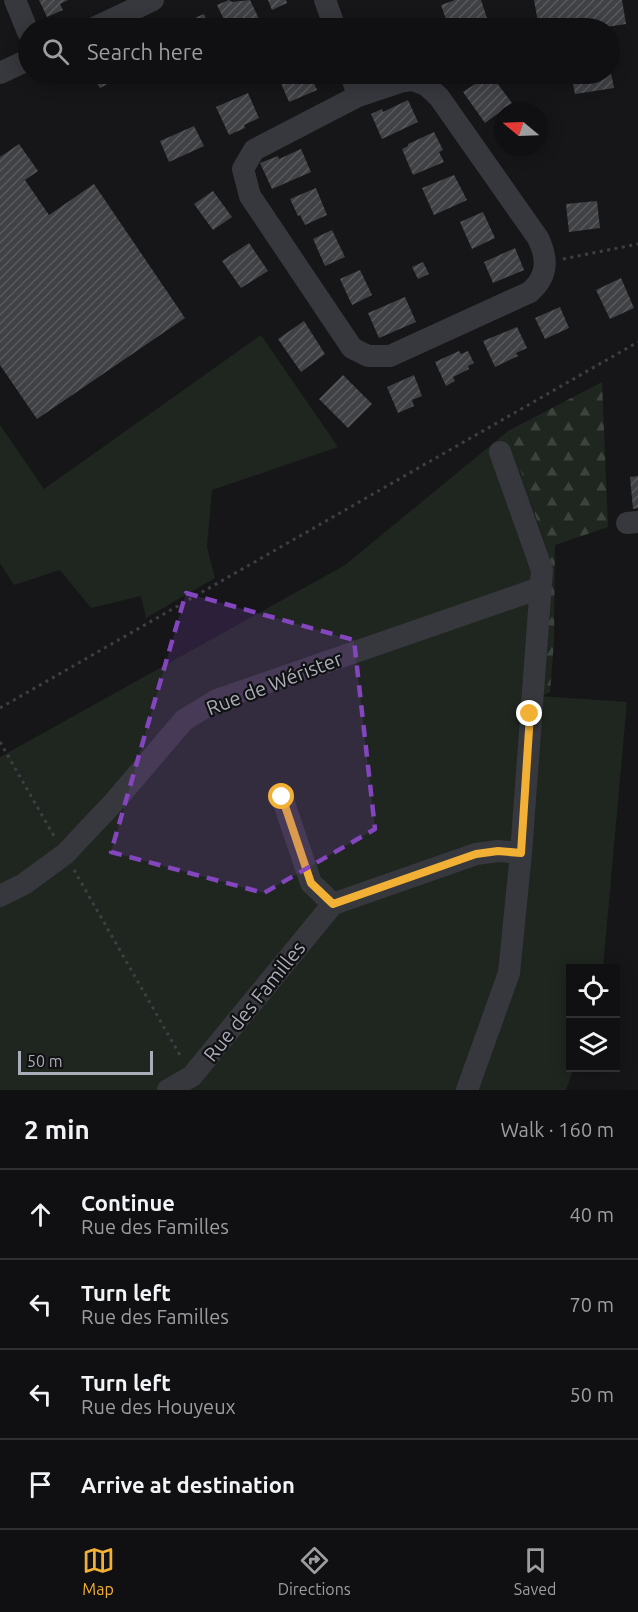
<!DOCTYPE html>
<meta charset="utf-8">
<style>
body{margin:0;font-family:Ubuntu,sans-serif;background:#1e1e20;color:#f1f3f6}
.controls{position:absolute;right:18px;bottom:18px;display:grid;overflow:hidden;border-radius:0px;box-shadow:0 3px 15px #0003}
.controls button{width:54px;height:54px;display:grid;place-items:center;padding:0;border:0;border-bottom:2px solid #303032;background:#101012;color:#f1f3f6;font:30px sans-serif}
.compass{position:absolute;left:494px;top:102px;width:54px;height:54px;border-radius:50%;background:#101012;box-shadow:0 3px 15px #0003;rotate:289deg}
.scale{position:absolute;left:18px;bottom:15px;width:135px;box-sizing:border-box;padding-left:6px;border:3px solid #a8adb8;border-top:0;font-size:16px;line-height:21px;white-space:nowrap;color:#a8adb8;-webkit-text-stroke:4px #111113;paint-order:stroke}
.stop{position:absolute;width:18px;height:18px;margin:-14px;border:4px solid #f2b134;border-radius:50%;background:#fff}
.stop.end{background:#f2b134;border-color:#fff;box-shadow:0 2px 6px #0008}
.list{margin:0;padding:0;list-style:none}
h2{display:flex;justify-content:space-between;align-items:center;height:78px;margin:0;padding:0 24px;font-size:26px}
h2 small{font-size:20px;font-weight:400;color:#9c9d9f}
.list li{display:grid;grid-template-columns:39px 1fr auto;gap:18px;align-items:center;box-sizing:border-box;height:90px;padding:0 24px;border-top:2px solid #303032}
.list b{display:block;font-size:22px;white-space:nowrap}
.list p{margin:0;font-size:20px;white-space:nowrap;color:#9c9d9f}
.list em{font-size:20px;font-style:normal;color:#9c9d9f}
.icon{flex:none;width:33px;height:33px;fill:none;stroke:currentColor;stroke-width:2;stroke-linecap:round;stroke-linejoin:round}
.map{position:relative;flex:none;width:638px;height:1090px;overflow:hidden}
.search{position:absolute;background:#101012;box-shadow:0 3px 15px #0003;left:18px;right:18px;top:18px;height:66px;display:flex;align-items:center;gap:15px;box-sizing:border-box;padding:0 21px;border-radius:33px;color:#9c9d9f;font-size:22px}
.sheet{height:438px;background:#101012}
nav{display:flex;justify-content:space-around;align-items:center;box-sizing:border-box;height:84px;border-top:2px solid #303032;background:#101012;font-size:16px;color:#9c9d9f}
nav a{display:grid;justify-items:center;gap:3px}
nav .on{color:#f2b134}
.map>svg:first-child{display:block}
</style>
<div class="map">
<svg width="638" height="1090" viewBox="0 0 638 1090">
<defs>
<pattern id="forest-firs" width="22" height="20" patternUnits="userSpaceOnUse" patternTransform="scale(1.5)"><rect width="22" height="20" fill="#1e261f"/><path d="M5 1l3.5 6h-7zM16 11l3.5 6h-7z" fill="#3c433d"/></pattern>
<pattern id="building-hatch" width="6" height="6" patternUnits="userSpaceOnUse" patternTransform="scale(1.5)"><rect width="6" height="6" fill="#404145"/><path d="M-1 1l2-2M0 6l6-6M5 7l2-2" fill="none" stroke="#595a5e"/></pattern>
</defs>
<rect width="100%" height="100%" fill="#161618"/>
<!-- grass -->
<path fill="#1e261f" d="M 261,335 L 338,447 L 212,490 L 207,547 L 215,578 L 146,618 L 141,596 L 91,608 L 60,570 L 14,585 L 0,563 L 0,425 L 44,489 Z
M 508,431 L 549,557 L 540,696 L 627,702 L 603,968 L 570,969 L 570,1068 L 574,1068 L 566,1090 L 0,1090 L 0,757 L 345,565 Z"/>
<!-- forest -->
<path fill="url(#forest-firs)" d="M 602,382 L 608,527 L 555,545 L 554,641 L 550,692 L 540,697 L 549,557 L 508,431 Z"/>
<!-- building -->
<path fill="url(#building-hatch)" d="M 39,0 L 68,0 L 60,4 L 63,10 L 47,17 Z
M 229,0 L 232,2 L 250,0 L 262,25 L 255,28 L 228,28 L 217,5 Z
M 268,0 L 286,0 L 287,3 L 272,10 Z
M 455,0 L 481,0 L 487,18 L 455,28 L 449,28 L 441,5 Z
M 534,0 L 622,0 L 626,24 L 599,28 L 539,28 Z
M 204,14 L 210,28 L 172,28 Z
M 610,68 L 614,88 L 575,94 L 571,74 L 610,74 Z
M 91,74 L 126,74 L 100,88 Z
M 298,74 L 310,74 L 317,90 L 289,102 L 280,81 Z
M 490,74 L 512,103 L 485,123 L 463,92 Z
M 248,93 L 259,118 L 244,125 L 245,128 L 229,135 L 216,107 Z
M 408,100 L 418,122 L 382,139 L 371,114 L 382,109 L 383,112 Z
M 194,126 L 204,146 L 169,162 L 160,141 Z
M 434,132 L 443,150 L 439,152 L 444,162 L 413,175 L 402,149 L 408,146 L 408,144 Z
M 19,144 L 38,171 L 25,180 L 49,215 L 94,184 L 185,318 L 37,419 L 0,365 L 0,157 Z
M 301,149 L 311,172 L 272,189 L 260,163 L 278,156 L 279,159 Z
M 454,175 L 467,200 L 434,215 L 422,188 Z
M 316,188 L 327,215 L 305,225 L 300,215 L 298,216 L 290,199 Z
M 213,191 L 232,217 L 213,230 L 194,204 Z
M 597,201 L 600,228 L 569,232 L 566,204 Z
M 483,212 L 495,238 L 472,249 L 460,222 Z
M 332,230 L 345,257 L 325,266 L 313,239 Z
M 249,243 L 268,271 L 241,288 L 222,261 Z
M 515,248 L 524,270 L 493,283 L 484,262 Z
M 423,262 L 429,274 L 418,279 L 412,267 Z
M 360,270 L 372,295 L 352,305 L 340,279 Z
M 621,278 L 634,308 L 610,319 L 596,290 Z
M 405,297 L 416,322 L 379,338 L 368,313 Z
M 560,307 L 569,328 L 545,339 L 535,318 Z
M 304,321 L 325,354 L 301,372 L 278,339 Z
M 517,327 L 527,348 L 516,353 L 518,356 L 495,367 L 483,341 Z
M 459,351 L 461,354 L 468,351 L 474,363 L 468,366 L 469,369 L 453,377 L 455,381 L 446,386 L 435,362 Z
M 343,375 L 372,404 L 348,428 L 319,399 Z
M 414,375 L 422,396 L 412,400 L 414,406 L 398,413 L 387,387 Z
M 638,476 L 638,508 L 633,509 L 630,477 Z"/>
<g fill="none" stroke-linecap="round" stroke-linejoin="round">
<!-- path -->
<path stroke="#3d3f44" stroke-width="3" stroke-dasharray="3 4.5" stroke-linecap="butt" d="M 563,259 L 638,244
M 0,708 L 638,342
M 0,742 L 54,836
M 74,870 L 181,1057"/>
<!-- street -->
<path stroke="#37383d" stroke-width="22" d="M 15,0 L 28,32
M 325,0 L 335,28
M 94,28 L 153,0
M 0,73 L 28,60
M 351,74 L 358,96
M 412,80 L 426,85 L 439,97 L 538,238 C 548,259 548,276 530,292 L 390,356 L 368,356 L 352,348 L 250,196 L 243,169 L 254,150 L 358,96 L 400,82 Z
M 627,523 L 638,522
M 282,797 L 311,883 L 333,904
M 0,896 L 24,884 L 65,854 L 115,801 L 184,720 L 217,700 L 540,588
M 168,1090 L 192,1076 L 333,904 L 476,854 L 498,851 L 521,853
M 467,1090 L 509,973 L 521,853 L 542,570 L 500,452"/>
</g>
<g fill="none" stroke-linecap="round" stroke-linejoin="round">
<!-- route -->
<path stroke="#f2b134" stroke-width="8" d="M 282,797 L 311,883 L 333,904 L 476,854 L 498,851 L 521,853 L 530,714"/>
</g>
<!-- marked area -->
<path fill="#8446be" fill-opacity="0.2" stroke="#8446be" stroke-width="4.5" stroke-dasharray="12 8" stroke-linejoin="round" d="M 186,593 L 354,640 L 375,829 L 264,893 L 111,852 Z"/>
<g text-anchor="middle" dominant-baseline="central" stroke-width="4.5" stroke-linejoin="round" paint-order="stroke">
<!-- street labels -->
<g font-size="20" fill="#a8adb8" stroke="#111113">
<text transform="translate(274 683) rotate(-21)">Rue de Wérister</text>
<text transform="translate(254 1001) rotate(-51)">Rue des Familles</text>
</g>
</g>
</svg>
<div class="controls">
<button><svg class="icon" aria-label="locate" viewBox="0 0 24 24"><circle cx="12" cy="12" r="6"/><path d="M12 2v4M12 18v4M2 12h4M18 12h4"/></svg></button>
<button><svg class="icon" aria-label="layers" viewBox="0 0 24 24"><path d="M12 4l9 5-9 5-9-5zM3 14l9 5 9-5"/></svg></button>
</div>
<svg class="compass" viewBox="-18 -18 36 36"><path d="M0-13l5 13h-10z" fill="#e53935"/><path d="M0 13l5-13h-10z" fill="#9c9d9f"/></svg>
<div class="scale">50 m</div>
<div class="stop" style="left:282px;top:797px"></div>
<div class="stop end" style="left:530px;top:714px"></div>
<div class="search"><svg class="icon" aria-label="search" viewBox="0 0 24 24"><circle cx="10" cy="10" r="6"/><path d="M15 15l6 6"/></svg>Search here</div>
</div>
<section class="sheet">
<h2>2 min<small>Walk · 160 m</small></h2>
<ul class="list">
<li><svg class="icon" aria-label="ahead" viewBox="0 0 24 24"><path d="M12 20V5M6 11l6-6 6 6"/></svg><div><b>Continue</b><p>Rue des Familles</p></div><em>40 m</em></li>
<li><svg class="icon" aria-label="left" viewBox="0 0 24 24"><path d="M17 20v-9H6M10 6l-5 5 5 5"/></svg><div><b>Turn left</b><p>Rue des Familles</p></div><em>70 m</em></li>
<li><svg class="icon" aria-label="left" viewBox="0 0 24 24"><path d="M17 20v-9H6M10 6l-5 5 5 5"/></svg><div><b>Turn left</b><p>Rue des Houyeux</p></div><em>50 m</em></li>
<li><svg class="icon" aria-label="arrive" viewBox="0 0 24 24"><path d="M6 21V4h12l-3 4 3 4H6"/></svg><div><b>Arrive at destination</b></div></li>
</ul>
</section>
<nav>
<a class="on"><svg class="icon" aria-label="map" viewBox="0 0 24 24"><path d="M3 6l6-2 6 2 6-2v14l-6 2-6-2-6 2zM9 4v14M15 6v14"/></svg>Map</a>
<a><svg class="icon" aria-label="directions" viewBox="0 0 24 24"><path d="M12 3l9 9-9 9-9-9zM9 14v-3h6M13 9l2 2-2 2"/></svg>Directions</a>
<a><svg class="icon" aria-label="saved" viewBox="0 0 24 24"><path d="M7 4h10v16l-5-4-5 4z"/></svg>Saved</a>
</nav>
